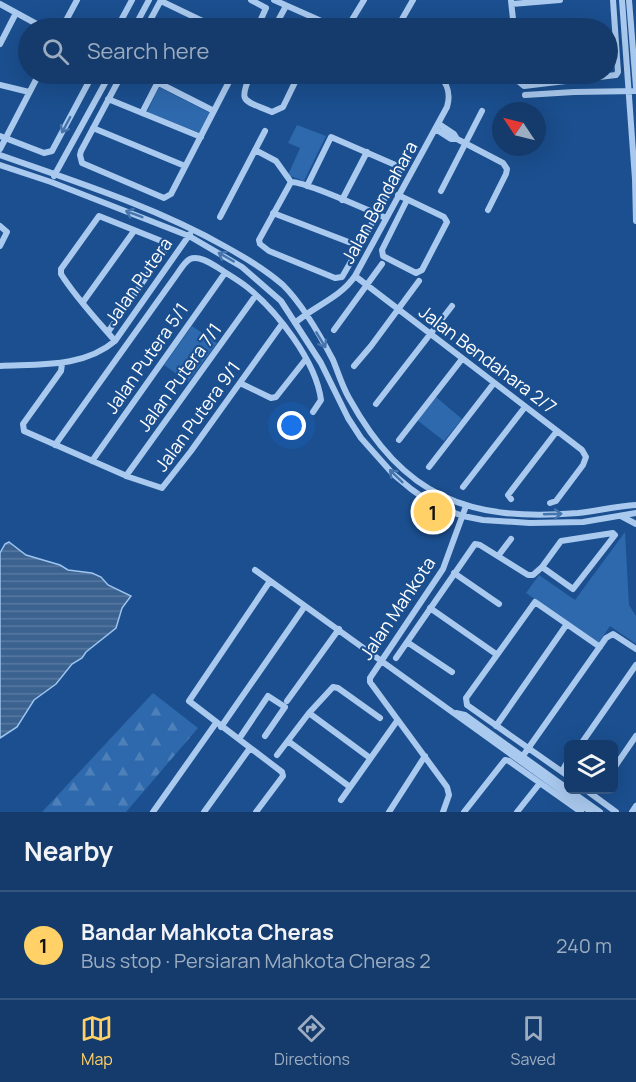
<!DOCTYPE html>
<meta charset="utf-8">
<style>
body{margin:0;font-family:Manrope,sans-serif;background:#214673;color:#f1f3f6}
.controls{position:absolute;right:18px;bottom:18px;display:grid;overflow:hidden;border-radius:9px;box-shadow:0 6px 24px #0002}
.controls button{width:54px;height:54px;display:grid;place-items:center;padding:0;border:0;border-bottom:2px solid #33557e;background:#143b6b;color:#f1f3f6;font:30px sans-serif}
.compass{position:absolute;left:492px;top:102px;width:54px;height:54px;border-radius:50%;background:#143b6b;box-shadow:0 6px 24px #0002;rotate:305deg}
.you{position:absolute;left:292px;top:426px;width:21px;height:21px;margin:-15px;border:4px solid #fff;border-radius:50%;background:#1a73e8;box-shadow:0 0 0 9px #1a73e833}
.badge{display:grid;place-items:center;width:39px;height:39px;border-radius:50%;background:#ffd166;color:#111;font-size:20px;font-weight:700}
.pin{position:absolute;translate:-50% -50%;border:3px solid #fff;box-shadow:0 2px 6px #0006}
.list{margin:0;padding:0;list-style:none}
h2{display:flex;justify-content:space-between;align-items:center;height:78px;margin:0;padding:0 24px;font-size:26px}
h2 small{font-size:20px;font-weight:400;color:#9dadc1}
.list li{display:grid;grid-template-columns:39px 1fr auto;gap:18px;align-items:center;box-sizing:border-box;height:108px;padding:0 24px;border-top:2px solid #33557e}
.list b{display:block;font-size:22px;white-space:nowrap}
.list p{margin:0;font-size:20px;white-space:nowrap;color:#9dadc1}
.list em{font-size:20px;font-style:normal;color:#9dadc1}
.icon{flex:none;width:33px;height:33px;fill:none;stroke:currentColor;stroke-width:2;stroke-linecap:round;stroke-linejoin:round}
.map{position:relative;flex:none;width:636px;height:812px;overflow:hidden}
.search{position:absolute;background:#143b6b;box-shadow:0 6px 24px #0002;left:18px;right:18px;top:18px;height:66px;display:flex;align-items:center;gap:15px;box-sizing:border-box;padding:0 21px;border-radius:33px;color:#9dadc1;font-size:22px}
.sheet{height:186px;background:#143b6b}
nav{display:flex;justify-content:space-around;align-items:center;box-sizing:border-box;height:84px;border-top:2px solid #33557e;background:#143b6b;font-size:16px;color:#9dadc1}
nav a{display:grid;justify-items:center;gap:3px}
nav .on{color:#ffd166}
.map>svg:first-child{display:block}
</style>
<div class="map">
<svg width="636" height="812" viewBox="0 0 636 812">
<defs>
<pattern id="forest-firs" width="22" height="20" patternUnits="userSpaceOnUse" patternTransform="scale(1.5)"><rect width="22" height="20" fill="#2e69ad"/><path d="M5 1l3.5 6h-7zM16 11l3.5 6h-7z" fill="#4d80b9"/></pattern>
<pattern id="water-rules" width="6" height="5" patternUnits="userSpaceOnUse" patternTransform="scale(1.5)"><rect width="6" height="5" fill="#3c6290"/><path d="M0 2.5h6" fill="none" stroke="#597aa1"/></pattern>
</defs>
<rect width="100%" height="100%" fill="#1b4f8f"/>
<!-- forest -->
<path fill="url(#forest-firs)" d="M 153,693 L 198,728 L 126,812 L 42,812 Z"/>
<!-- park -->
<path fill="#2e69ad" d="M 159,87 L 210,113 L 200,133 L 147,112 Z
M 297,125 L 326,136 L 304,181 L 288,175 L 300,148 L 288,143 Z
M 192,326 L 217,343 L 188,382 L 164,365 Z
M 436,397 L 462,419 L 444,441 L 417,420 Z
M 625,532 L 629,605 L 636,616 L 636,644 L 610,626 L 598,644 L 526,593 L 539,575 L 575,600 Z"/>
<!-- water -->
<path fill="url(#water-rules)" stroke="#9cc4f0" stroke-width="1.5" d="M 9,542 L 26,555 L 60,565 L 68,570 L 92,573 L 101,577 L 108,585 L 131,596 L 122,608 L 116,628 L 86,652 L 82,658 L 72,664 L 56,684 L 34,700 L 17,727 L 0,738 L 0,553 L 5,544 Z"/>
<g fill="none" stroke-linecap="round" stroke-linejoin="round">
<!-- minor -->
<path stroke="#a9c9ee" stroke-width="6" d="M 251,0 L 266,8 L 257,28
M 274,0 L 337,28
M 622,0 L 635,179 L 636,221
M 629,0 L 636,87
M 161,1 L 217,28
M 511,1 L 514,28
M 0,4 L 44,28
M 512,4 L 560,0
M 62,28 L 77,0
M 117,28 L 132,0
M 134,28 L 149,0
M 146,28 L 161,0
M 274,28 L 286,6
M 347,28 L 364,0
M 397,28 L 413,0
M 0,44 L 16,13
M 122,74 L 81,151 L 80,155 L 82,163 L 164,198 L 171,194 L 233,74
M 141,74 L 214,111
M 251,74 C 237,104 245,100 272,112 L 283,107 L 299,74
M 517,74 L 518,81 L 524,86 L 616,75 L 618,72 L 613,0
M 0,85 L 29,92
M 525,95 L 574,92 L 636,91
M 108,99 L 201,137
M 142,113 L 158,82
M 439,124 L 454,134 L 457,139
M 93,128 L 185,166
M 437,130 L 451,139 L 457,139 L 503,163 L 507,169 L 506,174 L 488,210
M 0,136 L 44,153 L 52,151 L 93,74
M 0,149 L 39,74
M 255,150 L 276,161 L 291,182
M 0,155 C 77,182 155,207 226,247 C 246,258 266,270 283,285 C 303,305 320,335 333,360 C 338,372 342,386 349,398 C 404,497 467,522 578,513 C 597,511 616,506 636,505
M 0,165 L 51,182 L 189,236 L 242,267 L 281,301 L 321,363 L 348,418 L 361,438 L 393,474 L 411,489 L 435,506 L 463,516 L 483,520 L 530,523 L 583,522 L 636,513
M 54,176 L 110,74
M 307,186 L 331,137 L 400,167 L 400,170 C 381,205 363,242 342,277 L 335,278 L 269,251 L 260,244 L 259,240 L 291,182 C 304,181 370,211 386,218
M 441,191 L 482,111
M 398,195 L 444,217 L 447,222 L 422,270 L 416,273 L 383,256 L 382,250 L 407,200
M 342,200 L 367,152
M 273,213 L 359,246
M 220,217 L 265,131
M 0,226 L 7,232 L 0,246
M 355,276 L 582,450 L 586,457 L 583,465 L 556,501 L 550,503
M 83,302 L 134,231
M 295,323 C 314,306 340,298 355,276 L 447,107 C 451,94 448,84 438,74
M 334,330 L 382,264
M 108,332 L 169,244 L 99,216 L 61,269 L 61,274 C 76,298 97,320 115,341
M 62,364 L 61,371 L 23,424 L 24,431 L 129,477 L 162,488 L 191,451 L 282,324
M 0,366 C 39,364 83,368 115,341 L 190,234
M 354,366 L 371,346 L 419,281
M 240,383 L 271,398 L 276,397 L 306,359
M 376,404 L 452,306
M 399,440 L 462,359
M 55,445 L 175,277 C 179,272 184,262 190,259 C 199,255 212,264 220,269 C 229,275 238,280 247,287 C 277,311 316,361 321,400 L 313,412
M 92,461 L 225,273
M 429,467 L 494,383
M 126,476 L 256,295
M 463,487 L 525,407
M 511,499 L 508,495 L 557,431
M 621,516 L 636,524
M 498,556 L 511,539
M 255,570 L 591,812
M 454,573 L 499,604
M 430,608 L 496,654
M 407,642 L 452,672
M 396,658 L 475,544 L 480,545 L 528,575 L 533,575 L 542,567 L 561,541 L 613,533 L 615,535 L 573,589 L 542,567
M 287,701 L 339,629
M 309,713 L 370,758
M 456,713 L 465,715 L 568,789
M 496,726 L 567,624
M 221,727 L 305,606
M 239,739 L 268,696 L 285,707 L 265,736
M 288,741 L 350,787
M 581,744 L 636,665
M 277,755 L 309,713 L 333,687 L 338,688 L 380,718
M 520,760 L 606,638 L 613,634 L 636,649
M 614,768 L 636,736
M 562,771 L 568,761
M 568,776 L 467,705 L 466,698 L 535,602 L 600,647
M 569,790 L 600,812
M 586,790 L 616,812
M 341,800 L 397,721
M 153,812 L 216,723
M 204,812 L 250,748
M 256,812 L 283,776 L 282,772 L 189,701 L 270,581
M 389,812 L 425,756
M 443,812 L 449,795 L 447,787 L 370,682 L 370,678 L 443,569 L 466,506
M 464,812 L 505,760 L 509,761 L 581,812
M 517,812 L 540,783
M 632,812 L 636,806"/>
</g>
<!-- one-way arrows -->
<defs><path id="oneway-shaft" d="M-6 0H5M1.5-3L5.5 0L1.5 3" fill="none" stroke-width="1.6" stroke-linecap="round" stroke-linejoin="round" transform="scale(1.5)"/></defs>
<g stroke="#4674ac">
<use href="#oneway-shaft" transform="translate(66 125) rotate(118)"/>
<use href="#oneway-shaft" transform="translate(134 214) rotate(-159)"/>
<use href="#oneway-shaft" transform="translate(226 257) rotate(-150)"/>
<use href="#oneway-shaft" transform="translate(321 340) rotate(59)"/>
<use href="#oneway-shaft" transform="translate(396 476) rotate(-136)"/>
<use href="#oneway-shaft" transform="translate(553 514) rotate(-2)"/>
</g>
<g text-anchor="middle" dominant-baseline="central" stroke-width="4.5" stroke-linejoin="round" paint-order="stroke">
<!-- street labels -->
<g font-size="18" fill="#fff" stroke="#1b4f8f">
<text transform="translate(379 202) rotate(-61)">Jalan Bendahara</text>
<text transform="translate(138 281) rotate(-55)">Jalan Putera</text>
<text transform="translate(146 358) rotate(-55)">Jalan Putera 5/1</text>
<text transform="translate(488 359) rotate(37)">Jalan Bendahara 2/7</text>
<text transform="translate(179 377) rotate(-54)">Jalan Putera 7/1</text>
<text transform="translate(197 416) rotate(-54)">Jalan Putera 9/1</text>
<text transform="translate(397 608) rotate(-56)">Jalan Mahkota</text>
</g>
</g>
</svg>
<div class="controls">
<button><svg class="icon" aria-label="layers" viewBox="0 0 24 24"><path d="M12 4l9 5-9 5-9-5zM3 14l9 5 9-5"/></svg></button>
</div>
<svg class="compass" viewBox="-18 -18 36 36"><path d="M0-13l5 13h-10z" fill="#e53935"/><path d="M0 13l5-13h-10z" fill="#9dadc1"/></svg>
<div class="you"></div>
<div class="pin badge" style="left:433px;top:512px">1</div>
<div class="search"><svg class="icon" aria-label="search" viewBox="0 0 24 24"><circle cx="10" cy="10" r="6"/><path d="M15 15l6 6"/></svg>Search here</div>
</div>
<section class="sheet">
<h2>Nearby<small></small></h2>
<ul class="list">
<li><span class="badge">1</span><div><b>Bandar Mahkota Cheras</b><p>Bus stop · Persiaran Mahkota Cheras 2</p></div><em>240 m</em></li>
</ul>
</section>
<nav>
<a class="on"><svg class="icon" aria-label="map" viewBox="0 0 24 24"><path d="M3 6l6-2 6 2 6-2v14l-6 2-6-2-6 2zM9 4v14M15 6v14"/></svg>Map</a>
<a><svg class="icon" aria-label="directions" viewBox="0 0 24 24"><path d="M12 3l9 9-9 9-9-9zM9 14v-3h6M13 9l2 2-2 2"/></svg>Directions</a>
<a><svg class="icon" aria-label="saved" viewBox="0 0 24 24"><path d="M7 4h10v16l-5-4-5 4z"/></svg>Saved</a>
</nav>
